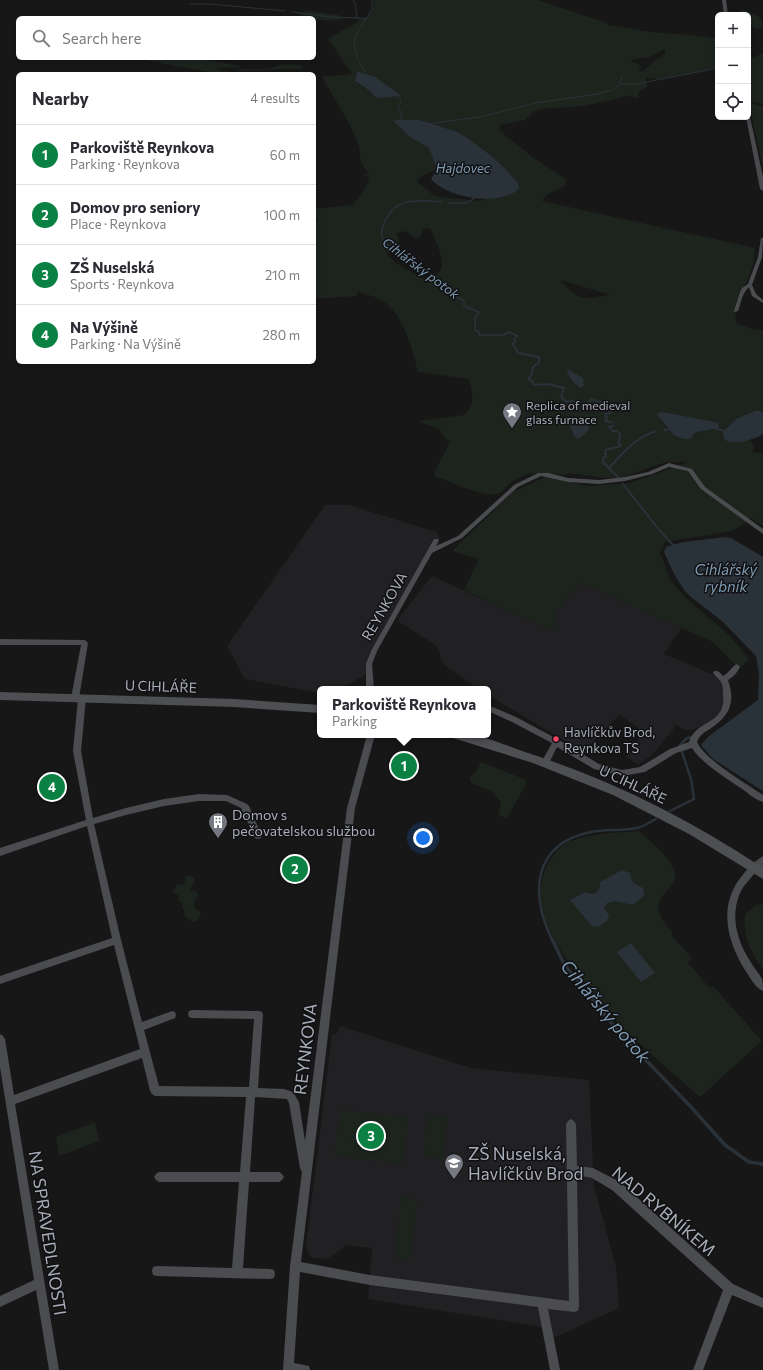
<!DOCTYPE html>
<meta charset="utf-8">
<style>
body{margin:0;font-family:Commissioner,sans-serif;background:#f7f7f7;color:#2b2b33}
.controls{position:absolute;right:12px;top:12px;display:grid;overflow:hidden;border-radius:6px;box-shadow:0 2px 6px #0003}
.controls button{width:36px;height:36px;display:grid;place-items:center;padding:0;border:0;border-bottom:1px solid #e1e1e2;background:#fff;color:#2b2b33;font:20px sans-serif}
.you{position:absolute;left:423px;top:838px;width:14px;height:14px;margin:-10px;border:3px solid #fff;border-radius:50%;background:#1a73e8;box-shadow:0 0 0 6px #1a73e833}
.badge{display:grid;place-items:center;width:26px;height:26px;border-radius:50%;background:#0b8043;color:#fff;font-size:13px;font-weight:700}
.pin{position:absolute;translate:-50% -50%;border:2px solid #fff;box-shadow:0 1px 4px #0006}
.popup{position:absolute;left:317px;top:686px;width:174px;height:52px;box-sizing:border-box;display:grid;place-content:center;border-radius:6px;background:#fff;filter:drop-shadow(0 1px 3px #0005);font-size:13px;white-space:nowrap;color:#7c7c81}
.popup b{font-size:15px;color:#2b2b33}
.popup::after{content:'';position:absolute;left:50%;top:100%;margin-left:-8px;border:8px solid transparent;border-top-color:#fff}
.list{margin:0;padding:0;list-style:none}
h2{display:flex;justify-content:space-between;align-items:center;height:52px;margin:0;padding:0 16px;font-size:17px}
h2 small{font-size:13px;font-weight:400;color:#7c7c81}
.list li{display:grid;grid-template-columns:26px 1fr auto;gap:12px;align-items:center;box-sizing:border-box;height:60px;padding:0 16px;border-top:1px solid #e1e1e2}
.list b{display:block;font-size:15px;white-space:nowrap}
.list p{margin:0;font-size:13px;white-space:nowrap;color:#7c7c81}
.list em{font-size:13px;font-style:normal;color:#7c7c81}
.icon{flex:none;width:22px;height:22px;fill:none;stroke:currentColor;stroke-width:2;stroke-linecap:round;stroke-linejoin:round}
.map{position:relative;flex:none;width:763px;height:1370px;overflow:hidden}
.search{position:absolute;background:#fff;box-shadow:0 2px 6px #0003;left:16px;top:16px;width:300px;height:44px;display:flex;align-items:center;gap:10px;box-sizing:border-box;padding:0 14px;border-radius:6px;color:#7c7c81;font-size:15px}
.panel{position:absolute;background:#fff;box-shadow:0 2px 6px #0003;left:16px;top:72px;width:300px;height:292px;border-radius:6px}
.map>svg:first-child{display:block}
</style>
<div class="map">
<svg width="763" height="1370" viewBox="0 0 763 1370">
<rect width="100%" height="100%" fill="#171717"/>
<!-- built -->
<path fill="#212123" d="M 325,505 L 349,505 L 436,532 L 439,537 L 439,542 L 386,632 L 367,673 L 349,685 L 334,689 L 320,689 L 320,693 L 245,679 L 227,646 Z
M 432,576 L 552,631 L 555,613 L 581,583 L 682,627 L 664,654 L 714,675 L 723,683 L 725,703 L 719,715 L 707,724 L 692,730 L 684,730 L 675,724 L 673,730 L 651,756 L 638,765 L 626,757 L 639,739 L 638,727 L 619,715 L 583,752 L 488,695 L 488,689 L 479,689 L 445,666 L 441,659 L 439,650 L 434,644 L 399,622 L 399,618 Z
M 340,1026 L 471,1068 L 589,1080 L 594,1186 L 616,1267 L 619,1308 L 558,1336 L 545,1339 L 542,1327 L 368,1299 L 372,1248 L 346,1245 L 327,1259 L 313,1258 L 309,1255 L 306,1246 L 332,1034 L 336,1034 Z"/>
<!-- green -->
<path fill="#1d241e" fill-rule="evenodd" d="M 374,0 L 538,0 L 607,23 L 608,25 L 651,32 L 690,35 L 718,39 L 718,68 L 659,79 L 646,78 L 647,87 L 639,91 L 638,96 L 642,97 L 633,98 L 633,95 L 584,106 L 541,109 L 533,112 L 525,120 L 500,125 L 501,126 L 499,130 L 532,157 L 567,180 C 565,190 552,190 546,196 C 544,198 543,200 542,201 L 755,248 L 753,265 L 747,282 L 741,289 L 735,307 L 736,323 L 752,329 L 763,330 L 763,412 L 757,410 L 736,419 L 724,431 L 724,439 C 730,445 742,441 750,440 L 754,448 L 752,452 L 763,453 L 763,526 L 751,518 L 733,531 L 665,542 L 660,553 L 671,581 L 687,599 L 730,636 L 749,659 L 739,669 L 713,642 L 581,583 L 555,613 L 558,623 L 552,631 L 464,590 L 479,559 L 452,551 L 513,492 L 545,477 L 588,486 L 630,483 L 689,462 L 666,462 L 623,477 L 604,478 L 568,473 L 566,475 C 547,472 529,470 513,481 C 507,485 503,493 496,494 C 482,497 454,483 440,478 L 435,476 L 435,471 L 451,440 L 447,441 L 439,429 L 418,421 L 464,415 C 475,404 473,394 469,379 L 418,372 C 413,350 403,312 381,300 C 374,296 365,294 358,292 L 356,296 L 314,299 L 314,226 L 315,226 L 318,218 L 314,218 L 314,209 L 352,205 L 359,197 L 369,181 L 368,177 L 362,175 L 369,174 L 369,173 L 361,163 L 359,146 L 350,125 L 322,77 L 352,74 L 328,39 L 371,14 ZM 665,49 L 665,53 L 641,72 L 639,69 L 642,67 L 630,60 L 650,57 ZM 363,72 L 374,76 L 400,96 L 375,97 L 371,92 L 358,84 ZM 397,120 L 420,120 L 457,133 L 469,139 L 494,158 L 518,183 L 498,198 L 485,199 L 481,201 L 439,197 L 432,194 L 417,182 L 420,177 L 437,169 L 429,148 C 414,136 406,140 397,120 ZM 430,228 C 434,237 447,262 440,271 C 436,276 428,277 423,279 L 396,263 L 386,254 L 395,247 L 398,247 L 399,243 L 397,233 L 406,231 L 415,238 L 420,237 L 423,229 ZM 560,280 L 611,295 C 605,295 598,297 592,298 C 577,299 570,291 560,280 ZM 663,412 L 684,417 L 716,430 L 701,430 L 694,434 L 670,432 L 658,416 ZM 573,419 L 589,426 L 589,429 L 572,432 L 572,428 L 569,423 Z
M 741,9 C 752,12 763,15 763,28 L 755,28 L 748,22 L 748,15 L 741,15 Z
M 309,11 L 338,15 L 343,18 C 334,24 310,19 300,15 L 300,12 Z
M 763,53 L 763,104 L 748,101 L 748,100 L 750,85 L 748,82 L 748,60 Z
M 134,58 L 196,58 L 245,67 L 218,68 L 217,69 L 237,74 L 218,74 Z
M 289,64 L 303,66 L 301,69 L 290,69 L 244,71 L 230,69 L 269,69 L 276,66 Z
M 749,103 L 763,106 L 763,168 Z
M 481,762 L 524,779 L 527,782 L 507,818 L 498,815 L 501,802 L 491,791 L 473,784 L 470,781 L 470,777 L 477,771 Z
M 639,831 C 649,840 673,859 675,873 C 677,891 649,896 662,919 C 665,924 670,929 673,934 L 671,935 L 692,958 L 688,963 L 710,988 L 713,986 L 762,1041 L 700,1097 C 672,1072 643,1048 617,1022 C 607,1012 599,1000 590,989 C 565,958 529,915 544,873 C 548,862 553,854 562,846 C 580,833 617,833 639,831 Z
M 190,875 L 195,880 L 190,890 L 197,892 L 198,897 L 194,901 L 194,907 L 201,912 L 198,920 L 193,922 L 185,917 L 184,913 L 185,910 L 182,909 L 183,903 L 179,901 L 179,896 L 173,892 L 177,885 L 185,884 L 185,877 Z
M 763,904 L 763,970 C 750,950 743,939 745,914 L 756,905 Z
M 340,1110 L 408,1117 L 404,1164 L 334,1156 Z
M 427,1114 L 447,1117 L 444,1159 L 424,1157 Z
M 95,1122 L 99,1141 L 59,1156 L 56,1137 Z
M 401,1197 L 417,1199 L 411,1261 L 395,1259 Z"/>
<!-- water -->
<path fill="#2a3239" d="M 359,72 L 374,76 L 401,96 L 376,98 L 371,92 L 355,81 L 357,73 Z
M 397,120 L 420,120 L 457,132 L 469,139 L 494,158 L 510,174 L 518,183 L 519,189 C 499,207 447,198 431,179 L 437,169 L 429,148 L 407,135 L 400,127 L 393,121 Z
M 567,369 L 583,378 L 584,385 L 581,388 C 574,384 568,377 567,369 Z
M 757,410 L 763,412 L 763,434 C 755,440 731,446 724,439 L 723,432 L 736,419 Z
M 663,412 L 714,422 L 718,423 L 719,428 L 696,432 L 690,439 L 684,439 L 674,435 L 658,416 L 657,413 Z
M 566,418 L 573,419 L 589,426 L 589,429 L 579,439 L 574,436 L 569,423 L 564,421 Z
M 726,537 L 731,538 L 763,557 L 763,791 L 713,759 L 701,745 L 709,736 L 758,700 L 759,675 L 756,656 L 722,621 L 691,597 L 685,591 L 674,574 L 664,552 L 666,547 L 683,542 Z
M 622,870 L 630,873 L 633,883 L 643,888 L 644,896 L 633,905 L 615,901 L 607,903 L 604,908 L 609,915 L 607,921 L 598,927 L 592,926 L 570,900 L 585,892 C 591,895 597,895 600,887 L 600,882 Z
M 631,943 L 655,973 L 641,982 L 617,952 Z"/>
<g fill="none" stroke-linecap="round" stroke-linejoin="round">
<!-- stream-far4 -->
<path stroke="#2a3239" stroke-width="1" d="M 353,0 L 355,3 L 357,18 L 366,19 C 348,47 353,47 366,75
M 190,4 L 210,4 L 285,11
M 292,12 L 331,17 L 357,18
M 366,19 L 372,9 L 372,0
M 620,84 L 622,77
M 395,95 L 400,98 L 401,102 L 398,107 L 401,112 L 401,118 L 405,122
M 427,124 L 479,117 L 535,103 L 598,94 L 612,90 L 620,84 L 636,84 L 718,68"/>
<!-- stream-far3 -->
<path stroke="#2a3239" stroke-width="1.5" d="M 442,202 C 416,200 394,196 383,226 C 381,231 381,238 385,243 C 391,250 411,259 419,265 C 429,272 439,280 448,288 L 449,291 L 452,291 L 454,294 L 458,294 L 454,295 L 464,301 L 464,306 L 479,312 L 475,318 L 475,330 L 479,332 L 479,335 L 504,335 L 509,332 L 518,336 L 514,339 L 516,342 L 512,343 L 517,351
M 449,203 L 467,203 L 476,197"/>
<!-- stream-far2 -->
<path stroke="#2a3239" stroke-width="2" d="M 516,350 L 518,353 L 539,357 L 539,363 L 533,367 L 532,374 L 528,379 L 532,381 L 534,385 L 548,384 L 564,388 L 561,397 L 567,402 L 572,401 L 585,405 L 590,402 L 591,399 L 612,406 L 613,407 L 609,411 L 611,413 L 605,414 L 607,418 L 605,421 L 612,422
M 613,426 L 609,427 L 612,431 L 617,431 L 620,434 L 619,444 L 621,446 L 605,450 L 606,457 L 603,458 L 603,462 L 619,478
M 715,429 L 726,431
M 665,430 L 672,429
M 609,468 C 623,453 636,437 656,431
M 623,484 L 660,531 L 675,547"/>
<!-- stream-far1 -->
<path stroke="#2a3239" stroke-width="2.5" d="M 680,745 L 687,738 L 692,737
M 670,811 L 694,799 L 691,779 L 682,752
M 552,940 C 530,894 532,844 591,832 C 606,829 622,831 637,828 C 643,827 650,822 656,819"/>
<!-- stream -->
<path stroke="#2a3239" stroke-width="3.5" d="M 552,939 L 564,964 L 618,1031 L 691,1107 L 725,1145 L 749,1162 L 763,1164"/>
<!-- street -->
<path fill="#4b4c50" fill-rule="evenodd" d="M 761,238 L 763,238 L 762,257 L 752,285 L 756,294 L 763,300 L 763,303 L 752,296 L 749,287 C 742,293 741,303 738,311 L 734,312 L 734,311 L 740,292 L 742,288 L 748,284 L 758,257 Z
M 669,463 L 692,469 L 705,487 L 763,529 L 763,534 L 701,489 L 688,471 L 669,467 L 652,474 L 625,481 L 599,484 L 568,482 L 541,476 L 518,487 L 462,538 L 432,553 L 377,651 L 372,664 L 374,689 L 366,689 L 366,664 L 371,651 L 434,539 L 438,539 L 439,540 L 436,546 L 458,536 L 514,485 L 538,473 L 549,473 L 568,478 L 599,480 L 625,477 L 648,472 Z
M 0,639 L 85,640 L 88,643 L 79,698 L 82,695 L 85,696 L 86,698 L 81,751 L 93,818 L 126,808 L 164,799 L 199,794 L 227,795 L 247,804 L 249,806 L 262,836 L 261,838 L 258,839 L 255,838 L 241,808 L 226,801 L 199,801 L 164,806 L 126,815 L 94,824 L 121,940 L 142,1022 L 172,1011 L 175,1012 L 176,1015 L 175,1018 L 144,1030 L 159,1086 L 249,1087 L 254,1019 L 192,1018 L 189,1017 L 188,1014 L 189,1011 L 192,1010 L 259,1011 L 262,1012 L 263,1015 L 258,1088 L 284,1089 L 293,1092 L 299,1102 L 305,1141 L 347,808 L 367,735 L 375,735 L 355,808 L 301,1262 L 370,1275 L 569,1301 L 566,1124 L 568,1121 L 571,1119 L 574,1121 L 576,1124 L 577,1166 L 593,1168 L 620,1182 L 733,1284 L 763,1298 L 763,1308 L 732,1295 L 703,1370 L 693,1370 L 723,1290 L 612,1190 L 592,1178 L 577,1175 L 579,1307 L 578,1311 L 574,1312 L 548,1309 L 560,1370 L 550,1370 L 538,1307 L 370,1285 L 300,1272 L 294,1363 L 309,1366 L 310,1370 L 283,1370 L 290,1266 L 302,1172 L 300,1168 L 289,1103 L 287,1099 L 255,1097 L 250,1172 L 279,1172 L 282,1174 L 284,1177 L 282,1180 L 279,1182 L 249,1182 L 243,1268 L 270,1269 L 274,1270 L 275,1274 L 274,1278 L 270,1279 L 157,1276 L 153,1275 L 152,1271 L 153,1267 L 157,1266 L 232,1268 L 239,1182 L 159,1182 L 156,1180 L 154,1177 L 156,1174 L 159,1172 L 240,1172 L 246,1097 L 155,1096 L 152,1094 L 150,1091 L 142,1058 L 15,1104 L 59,1370 L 49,1370 L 36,1290 L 0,1307 L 0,1296 L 34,1280 L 0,1067 L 0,1034 L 3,1036 L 5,1039 L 14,1095 L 140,1049 L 114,945 L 0,984 L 0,976 L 112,938 L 87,826 L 0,856 L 0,848 L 86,820 L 73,751 L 78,698 L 75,701 L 72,700 L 71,698 L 81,645 L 0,645 Z
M 737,664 L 740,667 C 737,673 733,677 728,680 C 736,704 729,716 710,729 C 704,732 699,736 697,742 C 704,759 747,784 763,795 L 763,802 C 756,800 750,795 745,791 C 729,780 701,763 692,748 L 676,753 L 645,772 L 622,776 L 594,769 L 557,747 L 548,765 L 545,766 L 542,765 L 541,763 L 552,743 L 510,721 L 488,711 L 488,705 L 516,717 L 559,740 L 599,764 L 622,770 L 640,767 L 670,749 L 689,742 C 696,719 727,725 723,694 C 723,691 723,685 721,682 C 719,679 715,676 713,673 L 714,671 C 718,670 720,673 723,676 C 729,673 732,666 737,664 Z
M 754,864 L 757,865 L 758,868 C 753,877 744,884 740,893 C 730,916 737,941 750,961 C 753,967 759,973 762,979 C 763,982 763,988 763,991 C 755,988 750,977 745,970 C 730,946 720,915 734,888 C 738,880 745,872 751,865 Z"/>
<!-- secondary -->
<path fill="#4a4a4e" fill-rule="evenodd" d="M 722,0 L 726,0 L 728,15 L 724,15 Z
M 748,116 L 750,117 L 763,177 L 763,191 L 760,189 L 746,117 L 748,117 Z
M 763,856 L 763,867 L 754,873 L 750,871 L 749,868 L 750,865 Z"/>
<!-- primary -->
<path fill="#4d4f52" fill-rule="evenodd" d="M 0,692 L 234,699 L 320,705 L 320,713 L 234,707 L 0,700 Z
M 452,735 C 459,735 466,734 473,735 C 492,739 510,747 528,753 C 611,780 690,819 763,868 L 763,879 L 689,834 L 613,795 L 533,763 L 453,738 Z"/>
</g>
<!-- icons -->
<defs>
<g id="sight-pin" transform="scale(1)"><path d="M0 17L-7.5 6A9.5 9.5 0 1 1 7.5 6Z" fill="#757880" stroke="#111113"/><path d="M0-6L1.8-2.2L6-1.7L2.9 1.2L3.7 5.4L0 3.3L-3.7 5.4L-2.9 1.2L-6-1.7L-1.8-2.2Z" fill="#fff"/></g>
<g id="building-pin" transform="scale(1)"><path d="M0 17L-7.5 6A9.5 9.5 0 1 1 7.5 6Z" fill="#757880" stroke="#111113"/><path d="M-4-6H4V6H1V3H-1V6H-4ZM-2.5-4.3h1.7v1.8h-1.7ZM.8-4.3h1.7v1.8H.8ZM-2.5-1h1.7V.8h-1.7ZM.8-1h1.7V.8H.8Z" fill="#fff"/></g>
<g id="school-pin" transform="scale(1)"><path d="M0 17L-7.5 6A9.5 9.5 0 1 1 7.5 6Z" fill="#757880" stroke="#111113"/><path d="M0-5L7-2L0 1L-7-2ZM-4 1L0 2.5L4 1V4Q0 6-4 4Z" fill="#fff"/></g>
</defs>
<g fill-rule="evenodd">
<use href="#sight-pin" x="512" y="412"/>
<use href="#building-pin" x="218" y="822"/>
<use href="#school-pin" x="454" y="1163"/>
</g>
<!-- markers -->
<circle fill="#f34667" stroke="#111113" stroke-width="1.5" cx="556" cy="739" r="3.5"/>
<g text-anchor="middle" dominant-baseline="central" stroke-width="3" stroke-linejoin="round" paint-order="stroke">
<!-- far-poi labels -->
<g font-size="12" fill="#a8adb8" stroke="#111113" text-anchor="start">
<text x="526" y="405">Replica of medieval<tspan x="526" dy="14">glass furnace</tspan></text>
</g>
<!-- far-water labels -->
<g font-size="13" font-style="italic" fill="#7f9bb3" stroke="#111113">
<text x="463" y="168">Hajdovec</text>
<text transform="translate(421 268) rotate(37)">Cihlářský potok</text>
</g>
<!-- bus labels -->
<g font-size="13" fill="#a8adb8" stroke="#111113" text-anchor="start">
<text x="564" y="732">Havlíčkův Brod,<tspan x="564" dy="16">Reynkova TS</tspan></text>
</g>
<!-- street labels -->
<g font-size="14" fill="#a8adb8" stroke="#111113">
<text transform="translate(384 606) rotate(-60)">REYNKOVA</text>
<text transform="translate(161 686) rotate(2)">U CIHLÁŘE</text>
<text transform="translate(633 784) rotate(25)">U CIHLÁŘE</text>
</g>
<!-- poi labels -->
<g font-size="14" fill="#a8adb8" stroke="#111113" text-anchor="start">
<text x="232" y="814">Domov s<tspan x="232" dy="16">pečovatelskou službou</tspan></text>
</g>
<!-- water labels -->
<g font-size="15" font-style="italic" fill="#7f9bb3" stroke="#111113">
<text x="726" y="569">Cihlářský<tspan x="726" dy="17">rybník</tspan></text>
</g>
<!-- near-street labels -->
<g font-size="17" fill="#a8adb8" stroke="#111113">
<text transform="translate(305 1049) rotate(-83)">REYNKOVA</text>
<text transform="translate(664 1211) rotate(40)">NAD RYBNÍKEM</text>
<text transform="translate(48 1233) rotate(81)">NA SPRAVEDLNOSTI</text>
</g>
<!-- near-poi labels -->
<g font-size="17" fill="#a8adb8" stroke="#111113" text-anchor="start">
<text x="468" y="1153">ZŠ Nuselská,<tspan x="468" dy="20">Havlíčkův Brod</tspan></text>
</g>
<!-- near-water labels -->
<g font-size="18" font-style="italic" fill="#7f9bb3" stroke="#111113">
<text transform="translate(606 1011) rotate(50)">Cihlářský potok</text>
</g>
</g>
</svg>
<div class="controls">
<button>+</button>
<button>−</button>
<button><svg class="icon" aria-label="locate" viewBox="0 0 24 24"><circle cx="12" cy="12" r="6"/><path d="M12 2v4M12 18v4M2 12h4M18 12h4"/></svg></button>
</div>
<div class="you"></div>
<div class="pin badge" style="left:404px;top:766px">1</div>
<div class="popup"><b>Parkoviště Reynkova</b>Parking</div>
<div class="pin badge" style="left:295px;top:869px">2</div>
<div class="pin badge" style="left:371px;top:1136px">3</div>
<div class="pin badge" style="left:52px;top:787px">4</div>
<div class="search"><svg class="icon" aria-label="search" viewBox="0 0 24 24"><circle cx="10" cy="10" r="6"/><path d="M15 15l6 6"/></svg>Search here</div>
<section class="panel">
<h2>Nearby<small>4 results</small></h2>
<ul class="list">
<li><span class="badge">1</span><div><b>Parkoviště Reynkova</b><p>Parking · Reynkova</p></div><em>60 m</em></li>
<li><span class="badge">2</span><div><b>Domov pro seniory</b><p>Place · Reynkova</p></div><em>100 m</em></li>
<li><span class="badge">3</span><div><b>ZŠ Nuselská</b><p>Sports · Reynkova</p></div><em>210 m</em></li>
<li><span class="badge">4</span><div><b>Na Výšině</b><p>Parking · Na Výšině</p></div><em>280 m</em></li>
</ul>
</section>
</div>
